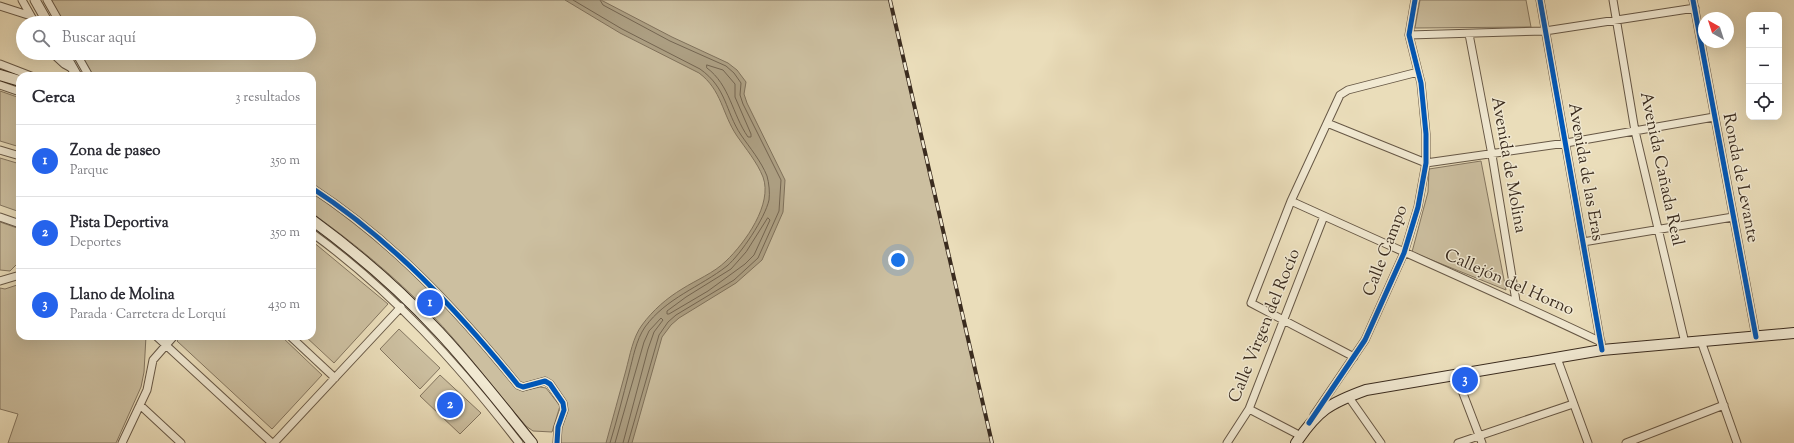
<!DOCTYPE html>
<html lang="es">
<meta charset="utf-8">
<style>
body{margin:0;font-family:"Sorts Mill Goudy",serif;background:#f7f7f7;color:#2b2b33}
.controls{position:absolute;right:12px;top:12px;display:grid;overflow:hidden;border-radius:8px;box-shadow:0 4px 16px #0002}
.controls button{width:36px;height:36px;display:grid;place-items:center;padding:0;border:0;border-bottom:1px solid #e1e1e2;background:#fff;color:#2b2b33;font:20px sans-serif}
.compass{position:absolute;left:1698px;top:12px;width:36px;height:36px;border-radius:50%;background:#fff;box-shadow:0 4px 16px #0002;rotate:321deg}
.you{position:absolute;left:898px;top:260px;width:14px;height:14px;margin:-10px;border:3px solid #fff;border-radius:50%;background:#1a73e8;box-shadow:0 0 0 6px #1a73e833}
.badge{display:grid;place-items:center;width:26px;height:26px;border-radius:50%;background:#2563eb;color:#fff;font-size:13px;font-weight:700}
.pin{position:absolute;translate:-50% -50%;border:2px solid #fff;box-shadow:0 1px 4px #0006}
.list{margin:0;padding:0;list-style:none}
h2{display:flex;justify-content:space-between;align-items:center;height:52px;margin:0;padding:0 16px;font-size:17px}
h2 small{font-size:13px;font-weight:400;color:#7c7c81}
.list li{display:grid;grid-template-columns:26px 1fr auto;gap:12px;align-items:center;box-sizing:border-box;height:72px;padding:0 16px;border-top:1px solid #e1e1e2}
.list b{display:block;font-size:15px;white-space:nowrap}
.list p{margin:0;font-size:13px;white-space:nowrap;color:#7c7c81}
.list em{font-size:13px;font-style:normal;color:#7c7c81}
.icon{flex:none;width:22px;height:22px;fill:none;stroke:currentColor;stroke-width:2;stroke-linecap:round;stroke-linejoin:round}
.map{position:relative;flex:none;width:1794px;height:443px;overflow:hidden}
.search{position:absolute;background:#fff;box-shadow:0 4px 16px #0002;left:16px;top:16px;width:300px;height:44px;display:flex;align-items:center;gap:10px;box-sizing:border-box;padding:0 14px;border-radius:22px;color:#7c7c81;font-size:15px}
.panel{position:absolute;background:#fff;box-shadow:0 4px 16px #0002;left:16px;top:72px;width:300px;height:268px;border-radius:12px}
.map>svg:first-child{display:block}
</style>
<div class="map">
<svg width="1794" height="443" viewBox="0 0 1794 443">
<rect width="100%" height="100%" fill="#eaddba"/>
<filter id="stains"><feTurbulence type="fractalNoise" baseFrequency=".005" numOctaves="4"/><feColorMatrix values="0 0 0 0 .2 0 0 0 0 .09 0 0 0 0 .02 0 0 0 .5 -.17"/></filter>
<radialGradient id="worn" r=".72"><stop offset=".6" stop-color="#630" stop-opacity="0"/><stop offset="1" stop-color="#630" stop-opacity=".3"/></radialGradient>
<!-- green -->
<path fill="#ccbfa0" stroke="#847660" d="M 47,0 L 890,0 L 992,443 L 557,443 L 564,410 L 550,384 L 523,387 L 460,317 L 385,244 L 312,189 L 312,76 L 89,76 L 76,53 L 309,53 L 309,23 L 60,23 Z
M 1420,0 L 1526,0 L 1531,27 L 1415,28 Z
M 0,91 L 20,98 L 20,147 L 0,141 Z
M 0,158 L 20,164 L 20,212 L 0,205 Z
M 1481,161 L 1506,290 L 1412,252 L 1428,192 L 1429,169 Z
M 312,193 C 389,245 457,313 514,386 L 523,391 L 540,387 L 546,388 L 560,406 L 552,432 L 533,431 L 526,426 C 494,389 465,349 430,313 C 394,276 354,243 312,213 Z
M 0,222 L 20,229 L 20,261 L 10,271 L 0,270 Z
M 312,241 L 388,304 L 334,363 L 305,336 L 312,336 Z
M 20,284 L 20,336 L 146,336 L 144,372 L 141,387 L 116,443 L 8,443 L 18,414 L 0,409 L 0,288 L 5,289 Z
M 399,329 L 440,368 L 420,389 L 380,349 Z
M 181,336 L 281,336 L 322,375 L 272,429 L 177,341 Z
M 440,375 L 481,413 L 460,434 L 420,396 Z"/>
<!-- water -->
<path fill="#aea185" stroke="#80725c" d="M 565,0 L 601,0 L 672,37 L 728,63 L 737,70 L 746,82 L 744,94 L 747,103 L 785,180 L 783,212 L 762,260 L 736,283 L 679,318 L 671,325 L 662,337 L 632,443 L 606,443 C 613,419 619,394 626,370 C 630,355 633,337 642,325 C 653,310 667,298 682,289 C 696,280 714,273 726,261 C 745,243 773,204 763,177 C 757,162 746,149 737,136 C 722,114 722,90 699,73 L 620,33 Z"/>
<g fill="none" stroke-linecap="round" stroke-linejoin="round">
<!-- shore -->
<path stroke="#746652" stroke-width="1" d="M 573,0 L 622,29 L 700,69 C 727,88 725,111 741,135 C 750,148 761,161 767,176 C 769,183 770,193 769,200 C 765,218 741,254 727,266 C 700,287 666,298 645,327 C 636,340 633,358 629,373 C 623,396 617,420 610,443
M 600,0 L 603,5 L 670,41 L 726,66 L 734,73 L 741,83 L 740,95 L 743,104 L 781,180 L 779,211 L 758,258 L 734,280 L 676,315 L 668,322 L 659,335 L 628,443
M 707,65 L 723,70 L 735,84 L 735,97 L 751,134 L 751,137 L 748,137 C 732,114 730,85 707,68 Z
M 768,218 L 770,220 L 754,255 L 745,264 L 708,291 L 669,314 L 667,314 L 667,311 L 686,297 L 731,269 L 746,252 Z
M 615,443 L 644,342 L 649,331 L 661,318 L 663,320 L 654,332 L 648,349 L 623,443"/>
<!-- minor casing -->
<g stroke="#675846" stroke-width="9">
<path id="minor" d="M 22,0 L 35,23
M 47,0 L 60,23
M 1540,0 L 1602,350
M 1613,0 L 1635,131 L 1685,343
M 1693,0 L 1756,337
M 0,6 L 31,16
M 1469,34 L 1492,155 L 1516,301
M 1409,35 L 1545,31 L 1695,8
M 52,53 L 64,64 L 73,69
M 76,53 L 89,76
M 0,64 L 31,76
M 0,85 L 20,92
M 1327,123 L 1426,163 L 1566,143 L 1714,117
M 0,150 L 20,156
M 312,188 C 392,240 458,311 518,385 L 523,387 L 545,381 L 550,384 L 563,403 L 564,410 L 558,427 L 557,443
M 1291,201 C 1394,248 1498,293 1601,342
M 0,217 L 20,224
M 312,233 C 393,292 458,364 519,443
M 1583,242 L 1733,217
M 0,281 L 20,275
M 156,336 L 272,443
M 290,336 L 335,378
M 1701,341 L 1737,443
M 1354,357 L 1251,303 L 1291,201 L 1340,95 L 1348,90 L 1418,72
M 1557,358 L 1588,443
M 1456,375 L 1482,443
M 1348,396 L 1381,443
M 140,405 L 181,443
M 1249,409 L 1301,436
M 1314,415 L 1365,340 L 1404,253 L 1418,207 L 1426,163 L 1426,134 L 1421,83 L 1409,35 L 1415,0
M 122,443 L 147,390 L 153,360 L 174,336
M 274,443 L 401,307
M 1227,443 L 1249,409 L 1324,216
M 1458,443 L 1573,404
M 1626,443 L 1724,405"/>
</g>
<!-- tertiary casing -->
<g stroke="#675846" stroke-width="11">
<path id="tertiary" d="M 35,0 L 48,23
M 64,53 L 77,76"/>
</g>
<!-- secondary casing -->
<g stroke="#3b2c1f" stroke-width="12">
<path id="secondary" d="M 0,75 L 20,81
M 312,220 C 357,253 400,290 438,331 C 471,366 501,405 532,443
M 1296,443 C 1318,410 1330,403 1366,390 L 1602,350 L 1794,333"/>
</g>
<!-- minor -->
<use href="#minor" stroke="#f1e9d2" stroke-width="7"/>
<!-- tertiary -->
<use href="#tertiary" stroke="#f1e9d2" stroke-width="9"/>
<!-- secondary -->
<use href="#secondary" stroke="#f1e9d2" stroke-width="10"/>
<!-- rail casing -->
<g stroke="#3b2c1f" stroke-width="4">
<path id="rail" d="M 890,0 L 992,443"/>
</g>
<!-- rail -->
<use href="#rail" stroke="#f1e9d2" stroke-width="2.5" stroke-dasharray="8" stroke-linecap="butt"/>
<!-- cycleway casing -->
<g stroke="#f1e9d2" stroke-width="8">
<path id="cycleway" d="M 1540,0 L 1602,350
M 1693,0 L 1756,337
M 312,188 C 392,240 458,311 518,385 L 523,387 L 545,381 L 550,384 L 563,403 L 564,410 L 558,427 L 557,443
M 1309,423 L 1365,340 L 1404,253 L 1418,207 L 1426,163 L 1426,134 L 1421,83 L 1409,35 L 1415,0"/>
</g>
<!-- cycleway -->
<use href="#cycleway" stroke="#0057b8" stroke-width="5"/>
</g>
<g text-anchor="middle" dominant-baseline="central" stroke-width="3" stroke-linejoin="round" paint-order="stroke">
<!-- street labels -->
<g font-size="17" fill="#3b2c1f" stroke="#f1e9d2">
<text transform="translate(1508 165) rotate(80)">Avenida de Molina</text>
<text transform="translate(1661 169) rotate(78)">Avenida Cañada Real</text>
<text transform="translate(1585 172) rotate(80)">Avenida de las Eras</text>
<text transform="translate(1740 178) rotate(79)">Ronda de Levante</text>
<text transform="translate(1386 251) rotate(-69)">Calle Campo</text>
<text transform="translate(1509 283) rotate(24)">Callejón del Horno</text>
<text transform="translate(1265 326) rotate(-68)">Calle Virgen del Rocío</text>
</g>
</g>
<rect width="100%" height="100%" filter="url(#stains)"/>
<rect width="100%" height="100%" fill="url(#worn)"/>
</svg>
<div class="controls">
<button>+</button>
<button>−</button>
<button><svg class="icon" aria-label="locate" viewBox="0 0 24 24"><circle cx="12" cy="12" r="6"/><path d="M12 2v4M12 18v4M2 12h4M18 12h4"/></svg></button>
</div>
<svg class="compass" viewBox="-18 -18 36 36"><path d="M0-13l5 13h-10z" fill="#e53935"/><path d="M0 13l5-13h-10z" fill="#7c7c81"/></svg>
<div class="you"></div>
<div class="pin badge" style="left:430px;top:303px">1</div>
<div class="pin badge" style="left:450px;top:405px">2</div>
<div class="pin badge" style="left:1465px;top:380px">3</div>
<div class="search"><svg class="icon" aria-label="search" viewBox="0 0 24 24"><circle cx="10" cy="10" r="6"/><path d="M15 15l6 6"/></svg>Buscar aquí</div>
<section class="panel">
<h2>Cerca<small>3 resultados</small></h2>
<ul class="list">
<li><span class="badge">1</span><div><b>Zona de paseo</b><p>Parque</p></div><em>350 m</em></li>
<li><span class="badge">2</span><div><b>Pista Deportiva</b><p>Deportes</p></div><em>350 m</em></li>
<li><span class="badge">3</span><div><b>Llano de Molina</b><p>Parada · Carretera de Lorquí</p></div><em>430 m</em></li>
</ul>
</section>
</div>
